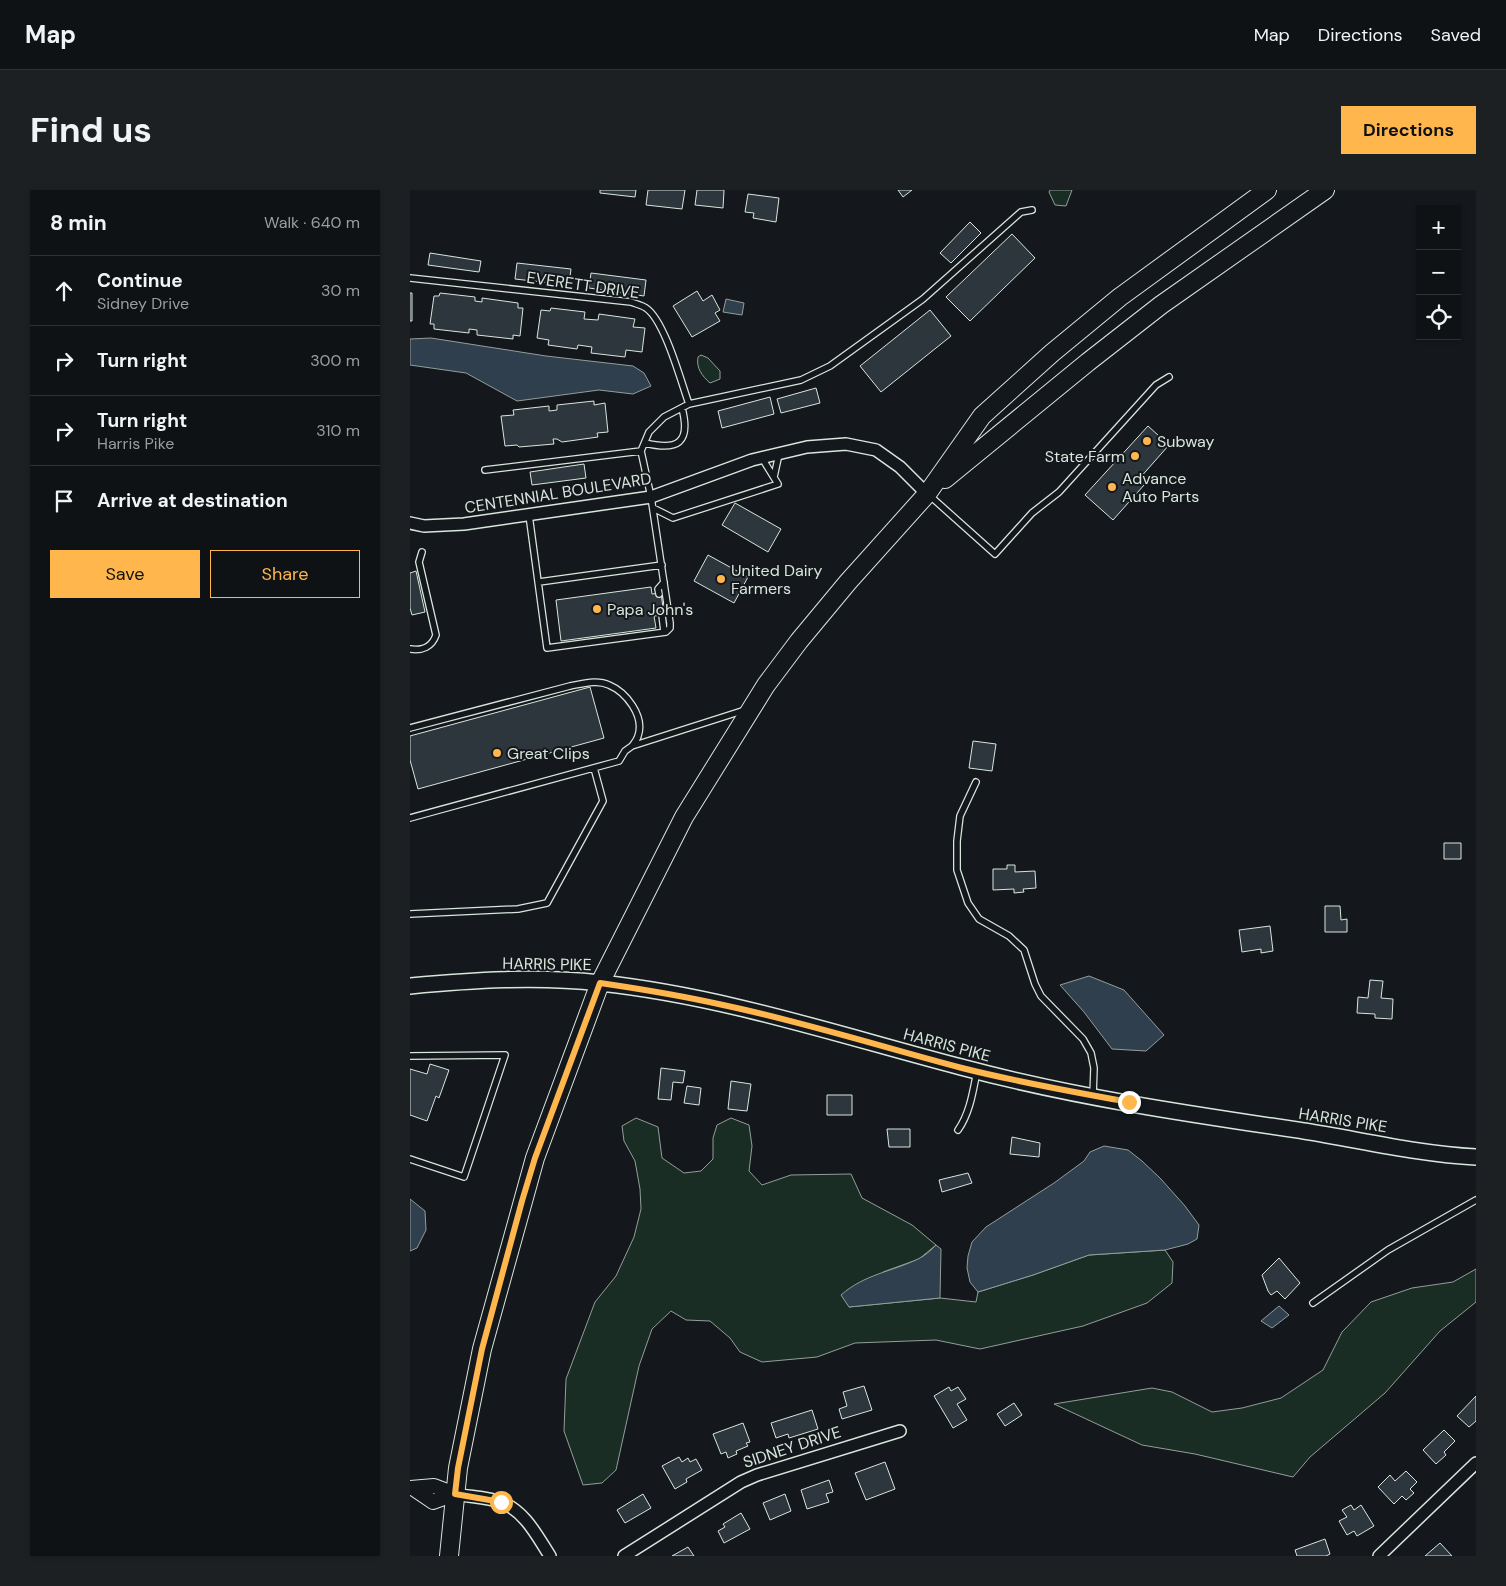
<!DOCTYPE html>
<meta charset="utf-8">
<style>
body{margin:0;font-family:"DM Sans",sans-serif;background:#1d2022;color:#f1f3f6}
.controls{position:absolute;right:15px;top:15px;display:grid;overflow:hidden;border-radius:0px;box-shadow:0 1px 4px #0004}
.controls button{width:45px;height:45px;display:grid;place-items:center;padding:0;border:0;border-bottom:1px solid #2f3234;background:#0f1215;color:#f1f3f6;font:25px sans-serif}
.stop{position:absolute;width:15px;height:15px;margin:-11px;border:4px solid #ffb74d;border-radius:50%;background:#fff}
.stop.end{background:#ffb74d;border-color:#fff;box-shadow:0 1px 5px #0008}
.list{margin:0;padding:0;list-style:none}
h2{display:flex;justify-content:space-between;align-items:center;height:65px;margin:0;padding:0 20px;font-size:21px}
h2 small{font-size:16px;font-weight:400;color:#9b9ea0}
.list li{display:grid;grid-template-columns:32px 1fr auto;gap:15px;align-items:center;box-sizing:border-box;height:70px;padding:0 20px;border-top:1px solid #2f3234}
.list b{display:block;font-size:19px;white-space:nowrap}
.list p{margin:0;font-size:16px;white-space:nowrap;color:#9b9ea0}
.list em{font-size:16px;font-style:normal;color:#9b9ea0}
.actions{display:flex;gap:10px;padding:15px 20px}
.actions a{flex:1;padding:11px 0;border:1px solid #ffb74d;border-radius:0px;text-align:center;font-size:18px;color:#ffb74d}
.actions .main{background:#ffb74d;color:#111}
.icon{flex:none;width:28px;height:28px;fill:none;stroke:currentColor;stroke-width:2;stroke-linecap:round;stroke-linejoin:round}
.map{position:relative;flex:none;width:1066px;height:1366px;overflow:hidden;border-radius:0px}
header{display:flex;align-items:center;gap:30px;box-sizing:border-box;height:70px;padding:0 25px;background:#0f1215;border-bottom:1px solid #2f3234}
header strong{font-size:24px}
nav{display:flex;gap:28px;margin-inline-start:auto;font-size:18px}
.intro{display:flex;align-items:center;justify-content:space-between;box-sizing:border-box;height:120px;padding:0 30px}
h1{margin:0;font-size:35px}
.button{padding:12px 22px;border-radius:0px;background:#ffb74d;color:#111;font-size:18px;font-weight:700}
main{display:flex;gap:30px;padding:0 30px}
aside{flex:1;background:#0f1215;border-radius:0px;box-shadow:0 1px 4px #0004}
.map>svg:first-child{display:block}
</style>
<header>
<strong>Map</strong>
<nav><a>Map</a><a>Directions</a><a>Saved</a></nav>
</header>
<div class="intro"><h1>Find us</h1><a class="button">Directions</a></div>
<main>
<aside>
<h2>8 min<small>Walk · 640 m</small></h2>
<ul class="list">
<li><svg class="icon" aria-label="ahead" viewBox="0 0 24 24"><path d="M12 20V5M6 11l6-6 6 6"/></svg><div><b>Continue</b><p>Sidney Drive</p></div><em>30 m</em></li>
<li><svg class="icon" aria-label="right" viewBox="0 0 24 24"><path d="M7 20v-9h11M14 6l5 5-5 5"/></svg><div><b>Turn right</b></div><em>300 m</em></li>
<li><svg class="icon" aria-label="right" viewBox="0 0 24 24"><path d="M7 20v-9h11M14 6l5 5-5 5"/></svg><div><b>Turn right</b><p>Harris Pike</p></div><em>310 m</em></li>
<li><svg class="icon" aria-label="arrive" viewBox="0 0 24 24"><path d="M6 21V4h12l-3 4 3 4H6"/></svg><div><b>Arrive at destination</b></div></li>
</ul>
<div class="actions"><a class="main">Save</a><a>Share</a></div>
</aside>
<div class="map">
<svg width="1066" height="1366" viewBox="0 0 1066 1366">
<rect width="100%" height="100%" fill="#14181c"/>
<!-- green -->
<path fill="#1a2d24" stroke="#939e99" d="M 640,0 L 662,0 L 656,16 L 645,15 L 639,2 Z
M 291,165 L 298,168 L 310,181 L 310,189 L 300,193 C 292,186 286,178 288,167 Z
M 226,928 L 248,937 L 252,968 L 274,983 L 291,981 L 303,969 L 303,948 L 307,935 L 321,928 L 339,935 L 342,956 L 339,981 L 352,995 L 381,985 L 441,984 L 452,1008 L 502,1035 L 526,1055 L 509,1069 L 473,1082 L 439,1117 L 530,1108 L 566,1112 L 568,1102 L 623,1085 L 679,1065 L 755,1060 L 763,1072 L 762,1093 L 737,1113 L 673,1136 L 570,1159 L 526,1150 L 445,1153 L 407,1167 L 352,1172 L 330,1162 L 320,1148 L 300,1131 L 276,1130 L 261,1121 L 242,1139 L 229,1176 L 206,1280 L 192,1293 L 173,1295 L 154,1241 L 156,1189 L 185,1112 L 206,1086 L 224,1047 L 231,1019 L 230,999 L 225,971 L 214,951 L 212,936 Z
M 1066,1079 L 1066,1112 L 1030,1141 L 975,1203 L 900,1267 L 883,1287 L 785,1264 L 732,1255 L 644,1214 L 742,1198 L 762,1202 L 802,1222 L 832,1218 L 871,1208 L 913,1180 L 932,1142 L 961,1112 L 1002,1098 L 1043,1092 Z"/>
<!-- water -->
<path fill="#2f3f4d" stroke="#939e99" d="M 316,109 L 334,113 L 332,125 L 313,122 Z
M 21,148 L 136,166 L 223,176 L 234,183 L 241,196 L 223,204 L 189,200 L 107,211 L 56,183 L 0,175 L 0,149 Z
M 679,786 L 714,800 L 754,845 L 736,861 L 702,859 L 674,822 L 650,795 Z
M 694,956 L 718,960 L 732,971 L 750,988 L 775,1016 L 789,1035 L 787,1049 L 778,1054 L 755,1060 L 679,1065 L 623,1085 L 568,1102 L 560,1092 L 557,1078 L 558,1066 L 562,1052 L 576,1037 L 644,993 L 674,971 L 680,962 Z
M 0,1009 L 15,1021 L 16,1040 L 7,1058 L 0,1061 Z
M 526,1055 L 531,1059 L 530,1108 L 439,1117 L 431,1105 C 455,1084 481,1082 508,1069 C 515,1066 521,1060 526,1055 Z
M 869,1116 L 879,1125 L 862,1138 L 851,1131 Z"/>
<!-- building -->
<path fill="#2c363c" stroke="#d8e6dc" d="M 190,0 L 226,0 L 225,7 L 190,3 Z
M 238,0 L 275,0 L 272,19 L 236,15 Z
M 287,0 L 314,0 L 313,18 L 285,15 Z
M 488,0 L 502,0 L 493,7 Z
M 338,4 L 369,8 L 366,32 L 343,28 L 344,23 L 335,22 Z
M 560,32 L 571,43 L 541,73 L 530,63 Z
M 602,44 L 625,68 L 560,131 L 536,107 Z
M 20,63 L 71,71 L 69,82 L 18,75 Z
M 107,73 L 161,79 L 159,95 L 105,89 Z
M 181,83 L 236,90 L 234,106 L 179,98 Z
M 287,101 L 293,111 L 302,105 L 310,120 L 305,123 L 310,131 L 282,147 L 263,116 Z
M 0,103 L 2,103 L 2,131 L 0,131 Z
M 30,103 L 65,107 L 65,111 L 72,112 L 72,108 L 108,113 L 108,118 L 113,118 L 110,146 L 103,145 L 103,149 L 67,145 L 67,140 L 59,139 L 59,143 L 24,139 L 24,134 L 20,134 L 24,106 L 29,106 Z
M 141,118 L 175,122 L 174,129 L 188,130 L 189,124 L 225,129 L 223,137 L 235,138 L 232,162 L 216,160 L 215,167 L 181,163 L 182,157 L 168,155 L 167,159 L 138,155 L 139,150 L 127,148 L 131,120 L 140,121 Z
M 520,120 L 541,146 L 471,202 L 450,176 Z
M 406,198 L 410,213 L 371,223 L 367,209 Z
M 360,207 L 364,224 L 312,238 L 308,221 Z
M 184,211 L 184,215 L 195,213 L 198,242 L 187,243 L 188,247 L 152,252 L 147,249 L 143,249 L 144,254 L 109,257 L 107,255 L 95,256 L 91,226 L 104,225 L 103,220 L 139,216 L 139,221 L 147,220 L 147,215 Z
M 738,236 L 759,255 L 729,289 L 735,294 L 703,330 L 675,305 Z
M 174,274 L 176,288 L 122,295 L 120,282 Z
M 325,313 L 371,339 L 358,362 L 312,335 Z
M 298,365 L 338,387 L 324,413 L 284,391 Z
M 6,381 L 15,422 L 2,425 L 0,418 L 0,383 Z
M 241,397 L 242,404 L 251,403 L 254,425 L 244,426 L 246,438 L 151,451 L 146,410 Z
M 180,497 L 194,548 L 8,599 L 0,570 L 0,546 Z
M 563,551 L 586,554 L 582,581 L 559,578 Z
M 1034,653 L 1051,653 L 1051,669 L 1034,669 Z
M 597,675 L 605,675 L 605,682 L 625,681 L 626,698 L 613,699 L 614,702 L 604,703 L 604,699 L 583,700 L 583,679 L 597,679 Z
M 915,716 L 930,716 L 931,730 L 937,729 L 937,742 L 915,742 Z
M 860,736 L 863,761 L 851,763 L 851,759 L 832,762 L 829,740 Z
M 960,790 L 973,791 L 971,808 L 983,809 L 982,829 L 965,828 L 965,824 L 947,823 L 948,807 L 958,808 Z
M 20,874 L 39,880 L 29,908 L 26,906 L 17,931 L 0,925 L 0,879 L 17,884 Z
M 251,878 L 275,881 L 273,893 L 263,892 L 261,910 L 248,909 Z
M 321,891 L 341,894 L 337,921 L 318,919 Z
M 277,896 L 291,898 L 289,915 L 274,913 Z
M 417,905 L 442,905 L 442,925 L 417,925 Z
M 477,939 L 500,939 L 500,957 L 479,957 Z
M 602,947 L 630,953 L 629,967 L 600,964 Z
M 558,983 L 562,993 L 532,1002 L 529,990 Z
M 869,1068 L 890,1093 L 875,1109 L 867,1101 L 861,1105 L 858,1101 L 852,1085 Z
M 454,1196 L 462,1220 L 432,1229 L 429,1219 L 437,1216 L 433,1202 Z
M 539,1197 L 541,1201 L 548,1197 L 556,1209 L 547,1214 L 557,1230 L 543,1238 L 524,1206 Z
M 1066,1206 L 1066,1231 L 1059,1237 L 1047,1226 Z
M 604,1213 L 612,1225 L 595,1236 L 587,1224 Z
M 402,1220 L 408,1239 L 379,1248 L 378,1244 L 366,1248 L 361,1233 Z
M 333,1233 L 340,1252 L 336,1253 L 338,1256 L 326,1261 L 327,1264 L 318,1268 L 316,1262 L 311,1264 L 303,1244 Z
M 1034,1240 L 1045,1251 L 1034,1262 L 1036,1265 L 1026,1274 L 1013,1260 Z
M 269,1267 L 272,1272 L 278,1268 L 280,1272 L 286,1269 L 292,1280 L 276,1289 L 277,1292 L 265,1299 L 252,1276 Z
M 475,1272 L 485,1299 L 456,1310 L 445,1283 Z
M 996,1281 L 1007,1292 L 1000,1299 L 1004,1303 L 996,1310 L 992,1306 L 984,1314 L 968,1297 L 980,1285 L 985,1291 Z
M 419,1290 L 423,1302 L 416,1304 L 419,1312 L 397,1319 L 391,1300 Z
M 233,1304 L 241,1318 L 215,1333 L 207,1320 Z
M 375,1304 L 381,1321 L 360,1330 L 353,1313 Z
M 941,1315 L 944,1320 L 951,1315 L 964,1336 L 947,1346 L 944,1341 L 937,1345 L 929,1331 L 937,1327 L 932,1320 Z
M 331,1323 L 340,1339 L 314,1353 L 308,1341 L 315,1337 L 313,1334 Z
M 915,1349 L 920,1364 L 916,1366 L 887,1366 L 885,1360 Z
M 1030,1353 L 1042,1366 L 1015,1366 Z
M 278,1357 L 284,1366 L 262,1366 Z"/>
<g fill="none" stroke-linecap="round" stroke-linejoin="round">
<!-- service casing -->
<g stroke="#d8e6dc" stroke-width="8">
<path id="service" d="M 0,88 L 221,112 C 226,114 232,115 236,118 C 255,131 271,192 279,214
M 235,253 C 268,261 281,253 272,218
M 75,280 L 231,261
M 364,287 L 369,264
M 519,305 L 585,364 L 622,323 L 649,302 L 746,195 L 759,187
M 243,318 L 263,328 L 368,294 L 352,268
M 119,325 L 137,458 L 256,442 L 260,438 L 260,433 L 241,307 L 231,261 L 239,242 L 254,227 L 279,214 L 391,190 L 420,176 L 513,109 L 611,22 L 622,20
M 129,392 L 252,375
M 249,404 L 248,399 L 254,392
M 252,425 L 254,442
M 0,459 C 12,461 22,457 26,445 L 9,372 L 12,362
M 0,538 L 160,496 C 172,494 187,489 199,495 C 216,502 235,526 228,546 C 227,550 224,553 222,556
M 566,592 L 550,626 L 547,651 L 547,680 L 558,713 L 569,729 L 599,746 L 614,760 L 625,794 L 631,806 L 673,849 L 681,863 L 684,878 L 683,906
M 0,628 L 209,571 L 215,561 L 222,556 L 335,520
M 0,724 L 108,719 L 137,713 L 193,611 L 184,578
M 0,866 L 95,865 L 54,987 L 0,969
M 548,940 C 560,923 563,901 567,881
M 903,1113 L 978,1060 L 1066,1010"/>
</g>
<!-- minor casing -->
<g stroke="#d8e6dc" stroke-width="14">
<path id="minor" d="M 0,333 L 14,336 L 54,334 L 241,307 L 342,270 L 397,257 L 436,254 L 466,260 L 490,277 L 517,304
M 45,1304 C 60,1307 77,1307 91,1312 C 115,1321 127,1346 140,1366
M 214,1366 L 331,1292 L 347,1285 L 490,1241
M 969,1366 L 1066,1273"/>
</g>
<!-- tertiary casing -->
<g stroke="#d8e6dc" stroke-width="16">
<path id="tertiary" d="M 0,1298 L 24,1296 L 45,1304
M 4,1299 L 23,1312 L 45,1304"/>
</g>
<!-- secondary casing -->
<g stroke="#d8e6dc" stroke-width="18">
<path id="secondary" d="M 0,796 C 63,790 127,786 190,793 C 313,806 432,846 551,877 C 663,907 779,924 894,941 C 951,950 1008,964 1066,967"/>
</g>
<!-- primary casing -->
<g stroke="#d8e6dc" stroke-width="20">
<path id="primary" d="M 535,289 L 678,172 L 751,115 L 915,0
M 39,1366 L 48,1278 L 72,1159 L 125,968 L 190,793 L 274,627 L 356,495 L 389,451 L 438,392 L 517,304 L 572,226 L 642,163 L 710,107 L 857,0"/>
</g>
<!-- service -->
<use href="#service" stroke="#14181c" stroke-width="5.5"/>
<!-- minor -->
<use href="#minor" stroke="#14181c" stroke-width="11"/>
<!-- tertiary -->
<use href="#tertiary" stroke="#14181c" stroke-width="14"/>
<!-- secondary -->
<use href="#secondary" stroke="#14181c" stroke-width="15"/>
<!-- primary -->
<use href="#primary" stroke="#14181c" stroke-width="18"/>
</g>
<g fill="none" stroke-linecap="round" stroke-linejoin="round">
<!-- route -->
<path stroke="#ffb74d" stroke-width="6" d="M 91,1312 L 45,1304 L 48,1278 L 72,1159 L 112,1011 L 125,968 L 190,793 C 231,799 273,806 313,815 C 394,832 472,857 552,878 C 607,892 663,902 719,912"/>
</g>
<!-- markers -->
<g fill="#ffb74d" stroke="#14181c" stroke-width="2">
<circle cx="737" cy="251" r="5"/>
<circle cx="725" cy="266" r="5"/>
<circle cx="702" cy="297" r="5"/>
<circle cx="311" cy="389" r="5"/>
<circle cx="187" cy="419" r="5"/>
<circle cx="87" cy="563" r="5"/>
</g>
<g text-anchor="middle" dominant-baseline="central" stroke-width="4" stroke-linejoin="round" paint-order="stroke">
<!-- street labels -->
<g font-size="16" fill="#d8e6dc" stroke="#14181c">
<text transform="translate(173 95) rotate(8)">EVERETT DRIVE</text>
<text transform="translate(148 303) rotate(-9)">CENTENNIAL BOULEVARD</text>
<text transform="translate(137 774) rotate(1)">HARRIS PIKE</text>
<text transform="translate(537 855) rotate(15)">HARRIS PIKE</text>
<text transform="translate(933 930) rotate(9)">HARRIS PIKE</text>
<text transform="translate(382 1257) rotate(-18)">SIDNEY DRIVE</text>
</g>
<!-- poi labels -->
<g font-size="16" fill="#d8e6dc" stroke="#14181c" text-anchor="start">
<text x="747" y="251">Subway</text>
<text x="715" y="266" text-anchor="end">State Farm</text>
<text x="712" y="288">Advance<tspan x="712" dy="18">Auto Parts</tspan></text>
<text x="321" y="380">United Dairy<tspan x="321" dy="18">Farmers</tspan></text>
<text x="197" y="419">Papa John's</text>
<text x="97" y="563">Great Clips</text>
</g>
</g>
</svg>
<div class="controls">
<button>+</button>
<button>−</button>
<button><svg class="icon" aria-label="locate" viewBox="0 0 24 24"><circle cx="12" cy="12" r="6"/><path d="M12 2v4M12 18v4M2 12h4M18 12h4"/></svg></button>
</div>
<div class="stop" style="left:91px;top:1312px"></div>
<div class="stop end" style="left:719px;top:912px"></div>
</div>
</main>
